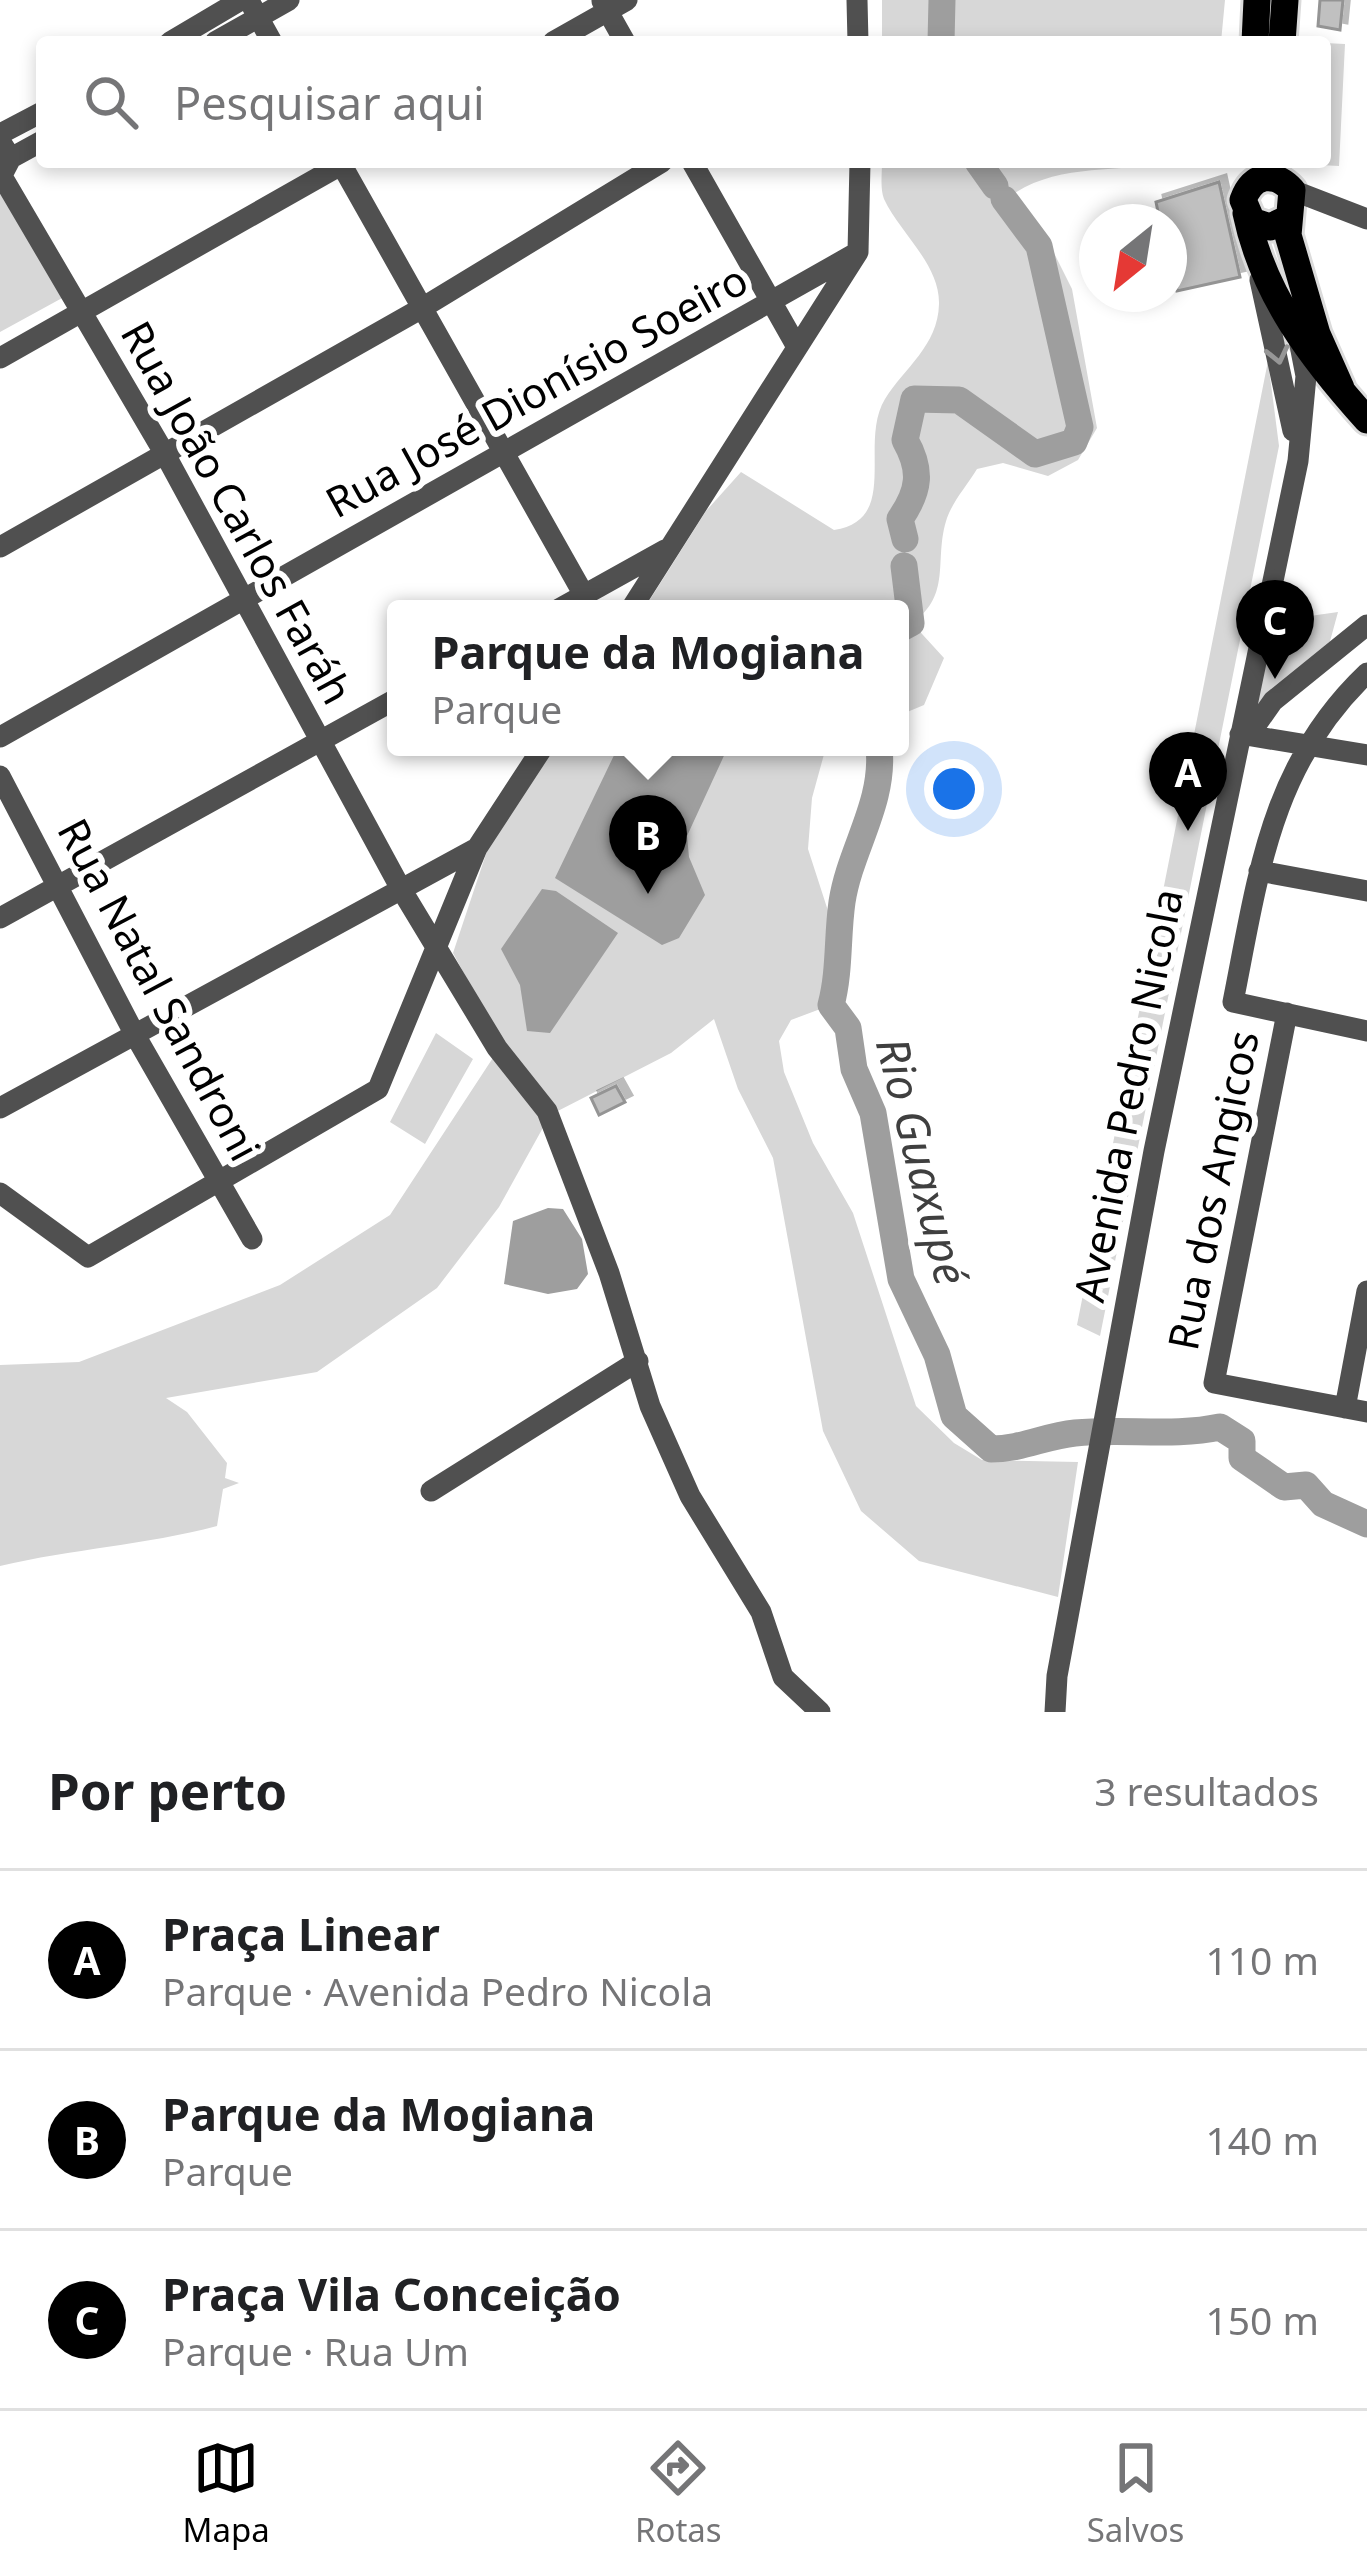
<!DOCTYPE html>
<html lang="pt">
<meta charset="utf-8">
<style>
body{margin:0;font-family:"Noto Sans",sans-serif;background:#f6f6f6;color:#202124}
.compass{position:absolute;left:1079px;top:204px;width:108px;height:108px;border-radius:50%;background:#fff;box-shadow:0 6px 18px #0003;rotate:210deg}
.you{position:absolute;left:954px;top:789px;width:42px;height:42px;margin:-30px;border:9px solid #fff;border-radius:50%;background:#1a73e8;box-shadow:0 0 0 18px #1a73e833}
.badge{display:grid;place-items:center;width:78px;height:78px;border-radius:50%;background:#000;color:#fff;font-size:39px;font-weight:700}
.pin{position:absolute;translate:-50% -99px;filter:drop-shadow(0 3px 6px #0008)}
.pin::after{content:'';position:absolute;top:63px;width:42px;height:36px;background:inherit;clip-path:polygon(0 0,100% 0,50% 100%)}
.popup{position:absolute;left:387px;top:600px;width:522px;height:156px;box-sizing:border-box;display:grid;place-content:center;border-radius:12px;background:#fff;filter:drop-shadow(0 3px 9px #0005);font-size:39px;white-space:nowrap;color:#757577}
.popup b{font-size:45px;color:#202124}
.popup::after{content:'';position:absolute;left:50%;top:100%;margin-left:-24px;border:24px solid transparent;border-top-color:#fff}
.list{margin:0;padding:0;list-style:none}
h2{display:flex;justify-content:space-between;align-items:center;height:156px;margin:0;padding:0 48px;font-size:51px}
h2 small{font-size:39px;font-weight:400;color:#757577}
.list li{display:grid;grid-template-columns:78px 1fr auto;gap:36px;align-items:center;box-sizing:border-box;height:180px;padding:0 48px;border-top:3px solid #e0e0e0}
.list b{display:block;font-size:45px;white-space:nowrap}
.list p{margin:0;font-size:39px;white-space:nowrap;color:#757577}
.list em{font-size:39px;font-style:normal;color:#757577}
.icon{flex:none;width:66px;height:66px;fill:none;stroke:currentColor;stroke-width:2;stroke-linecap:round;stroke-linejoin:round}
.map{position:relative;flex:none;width:1367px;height:1712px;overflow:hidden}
.search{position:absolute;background:#fff;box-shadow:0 6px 18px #0003;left:36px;right:36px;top:36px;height:132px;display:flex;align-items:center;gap:30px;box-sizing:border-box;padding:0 42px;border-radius:12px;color:#757577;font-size:45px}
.sheet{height:696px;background:#fff}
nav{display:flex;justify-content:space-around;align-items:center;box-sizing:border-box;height:168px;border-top:3px solid #e0e0e0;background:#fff;font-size:33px;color:#757577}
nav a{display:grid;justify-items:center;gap:6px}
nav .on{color:#000}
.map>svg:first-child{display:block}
</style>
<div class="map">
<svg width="1367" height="1712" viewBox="0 0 1367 1712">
<defs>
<filter id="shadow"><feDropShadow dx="7" dy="-7" stdDeviation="0" flood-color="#0004"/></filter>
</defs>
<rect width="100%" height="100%" fill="#fff"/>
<!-- green -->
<path fill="#d7d7d7" d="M 882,0 L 1225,0 L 1221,42 L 882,42 Z
M 1325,43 L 1345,44 L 1339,166 L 1301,164 L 1325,162 Z
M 882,162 L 1171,162 C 1119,173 1061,163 1015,193 L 1046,237 L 1072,289 L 1097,428 L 1078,460 L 1048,476 L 1003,463 L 977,469 C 968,484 953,501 947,518 C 933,560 953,594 912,623 L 944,658 L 924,705 L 900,715 L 900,609 L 644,609 L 706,511 L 741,472 L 834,530 C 901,520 858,443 885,399 C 904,368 938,346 939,304 C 940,264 899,232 884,199 C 880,189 882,173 882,162 Z
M 0,192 L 64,297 L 0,332 Z
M 1268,361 L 1279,446 L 1100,1336 L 1077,1325 Z
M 1338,612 L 1329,645 L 1252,712 L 1269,622 Z
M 555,747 L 826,747 L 812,798 L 808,849 L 830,917 L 831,1005 L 791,1020 L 779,1041 L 784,1072 L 813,1143 L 853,1213 L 916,1406 L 954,1443 L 982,1460 L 1078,1462 L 1058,1597 L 919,1561 L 861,1511 L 823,1431 L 773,1158 L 738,1089 L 714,1019 L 671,1053 L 550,1115 L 499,1207 L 437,1288 L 317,1372 L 166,1398 L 187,1412 L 227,1463 L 225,1478 L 239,1483 L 223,1489 L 217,1526 C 145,1545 72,1549 0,1566 L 0,1365 L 79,1362 L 280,1285 L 390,1215 L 502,1044 L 453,953 L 488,848 Z
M 436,1033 L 473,1059 L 425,1144 L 390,1122 Z"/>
<!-- water -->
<path fill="#9e9e9e" d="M 618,747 L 728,747 L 687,836 L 689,857 L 705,895 L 679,938 L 662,945 L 555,878 Z
M 542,889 L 556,891 L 618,933 L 550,1033 L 527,1031 L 520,985 L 501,949 Z
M 548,1208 L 563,1209 L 582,1239 L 588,1274 L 577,1289 L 548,1294 L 504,1284 L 513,1221 Z"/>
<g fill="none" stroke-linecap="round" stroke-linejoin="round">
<!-- river -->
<path stroke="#9e9e9e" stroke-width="27" d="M 941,42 L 942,0
M 978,162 L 995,186
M 905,539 L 900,519 C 920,490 922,470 905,440 L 914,399 L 959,400 L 1035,454 L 1074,442 L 1080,427 L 1039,246 L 1004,199
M 900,629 L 911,623 L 904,566
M 879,747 C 885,803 850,849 842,902 C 837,937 840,971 831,1005 L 848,1028 L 854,1069 L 873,1113 L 901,1279 L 937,1355 L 954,1416 L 991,1449 C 1022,1449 1045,1436 1075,1433 C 1123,1428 1174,1437 1220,1427 L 1242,1441 L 1242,1458 L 1284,1487 L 1306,1485 L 1323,1504 L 1367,1524"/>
</g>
<!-- building -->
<path fill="#c0c0c0" stroke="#949494" stroke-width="3" filter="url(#shadow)" d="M 1320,0 L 1343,0 L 1340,30 L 1318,26 Z
M 1219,182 L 1240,277 L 1177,291 L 1169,222 L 1160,222 L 1156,202 Z
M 616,1086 L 625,1102 L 599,1115 L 591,1098 Z"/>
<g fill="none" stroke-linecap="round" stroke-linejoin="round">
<!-- major casing -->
<g stroke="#dbdbdb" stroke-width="33">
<path id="major" d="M 1255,42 L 1257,0
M 1282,42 L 1285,0
M 1246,213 C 1263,295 1312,359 1367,420
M 1287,219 L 1270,227 L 1252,221 L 1243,200 C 1252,175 1273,170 1292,190 L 1288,235 L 1317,334 L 1341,388"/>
</g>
<!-- minor -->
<path stroke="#505050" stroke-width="21" d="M 857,0 L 858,42
M 602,1 L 625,42
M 252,6 L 272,42
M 170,42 L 241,0
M 215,42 L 289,0
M 553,42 L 627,0
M 0,134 L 42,112
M 0,141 L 11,158 L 0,179
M 11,158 L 42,141
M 340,162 L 584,595
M 692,162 L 797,347
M 3,178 L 166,456 L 401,889 L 497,1048 L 547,1111 L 609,1273 L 650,1406 L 690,1496 L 761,1612 L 783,1677 L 820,1712
M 1292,190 L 1367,219
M 1260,280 L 1293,431
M 0,358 L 346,162
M 0,547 L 422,308 L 662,162
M 559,609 L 665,550
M 631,609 L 858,252 L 860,162
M 1367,673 C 1270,765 1258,877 1233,1002 L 1367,1031
M 1240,734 L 1367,755
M 1249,735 L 1273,701 L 1367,625
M 0,737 L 858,252
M 0,776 L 135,1035 L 252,1239
M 1259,871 L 1367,891
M 0,918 L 396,699
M 1287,1013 L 1214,1383 L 1367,1412
M 0,1108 L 477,848
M 0,1193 L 88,1257 L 378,1089 L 477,848 L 543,747
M 1345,1408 L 1367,1291
M 431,1491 L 638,1361
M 1055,1712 L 1057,1676 L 1154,1151 L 1298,461 L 1306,376 L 1299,340"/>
<!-- major -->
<use href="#major" stroke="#000" stroke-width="27"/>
</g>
<!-- one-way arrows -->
<defs><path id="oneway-chevron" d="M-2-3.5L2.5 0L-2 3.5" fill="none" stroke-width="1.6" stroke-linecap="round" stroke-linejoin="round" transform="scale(3)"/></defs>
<use stroke="#969696" href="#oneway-chevron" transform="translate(1278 355) rotate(77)"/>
<g text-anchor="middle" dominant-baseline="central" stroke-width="12" stroke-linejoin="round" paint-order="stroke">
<!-- street labels -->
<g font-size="42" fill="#000" stroke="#fff">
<text transform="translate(536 390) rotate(-29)">Rua José Dionísio Soeiro</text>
<text transform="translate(238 512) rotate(61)">Rua João Carlos Faráh</text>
<text transform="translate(160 989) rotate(62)">Rua Natal Sandroni</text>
<text transform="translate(1127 1095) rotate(-79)">Avenida Pedro Nicola</text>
<text transform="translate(1212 1190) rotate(-79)">Rua dos Angicos</text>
</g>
<!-- water labels -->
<g font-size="45" font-style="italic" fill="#3f3f3f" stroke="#fff">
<text transform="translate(923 1161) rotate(76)">Rio Guaxupé</text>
</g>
</g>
</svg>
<svg class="compass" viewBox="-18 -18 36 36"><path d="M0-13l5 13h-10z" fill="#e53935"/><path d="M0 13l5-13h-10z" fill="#757577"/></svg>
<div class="you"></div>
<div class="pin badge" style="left:1188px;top:831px">A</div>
<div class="pin badge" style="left:648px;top:894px">B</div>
<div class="popup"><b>Parque da Mogiana</b>Parque</div>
<div class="pin badge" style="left:1275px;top:679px">C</div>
<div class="search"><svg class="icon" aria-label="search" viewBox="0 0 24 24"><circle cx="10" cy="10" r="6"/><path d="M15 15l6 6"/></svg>Pesquisar aqui</div>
</div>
<section class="sheet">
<h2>Por perto<small>3 resultados</small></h2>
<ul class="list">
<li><span class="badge">A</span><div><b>Praça Linear</b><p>Parque · Avenida Pedro Nicola</p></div><em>110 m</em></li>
<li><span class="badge">B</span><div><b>Parque da Mogiana</b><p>Parque</p></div><em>140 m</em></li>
<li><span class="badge">C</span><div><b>Praça Vila Conceição</b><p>Parque · Rua Um</p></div><em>150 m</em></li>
</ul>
</section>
<nav>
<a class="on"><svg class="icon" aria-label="map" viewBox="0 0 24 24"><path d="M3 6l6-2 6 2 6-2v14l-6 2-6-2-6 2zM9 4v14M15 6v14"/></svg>Mapa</a>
<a><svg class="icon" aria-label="directions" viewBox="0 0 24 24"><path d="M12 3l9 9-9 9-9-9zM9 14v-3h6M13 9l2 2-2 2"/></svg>Rotas</a>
<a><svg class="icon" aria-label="saved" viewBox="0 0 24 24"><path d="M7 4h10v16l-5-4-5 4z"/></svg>Salvos</a>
</nav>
